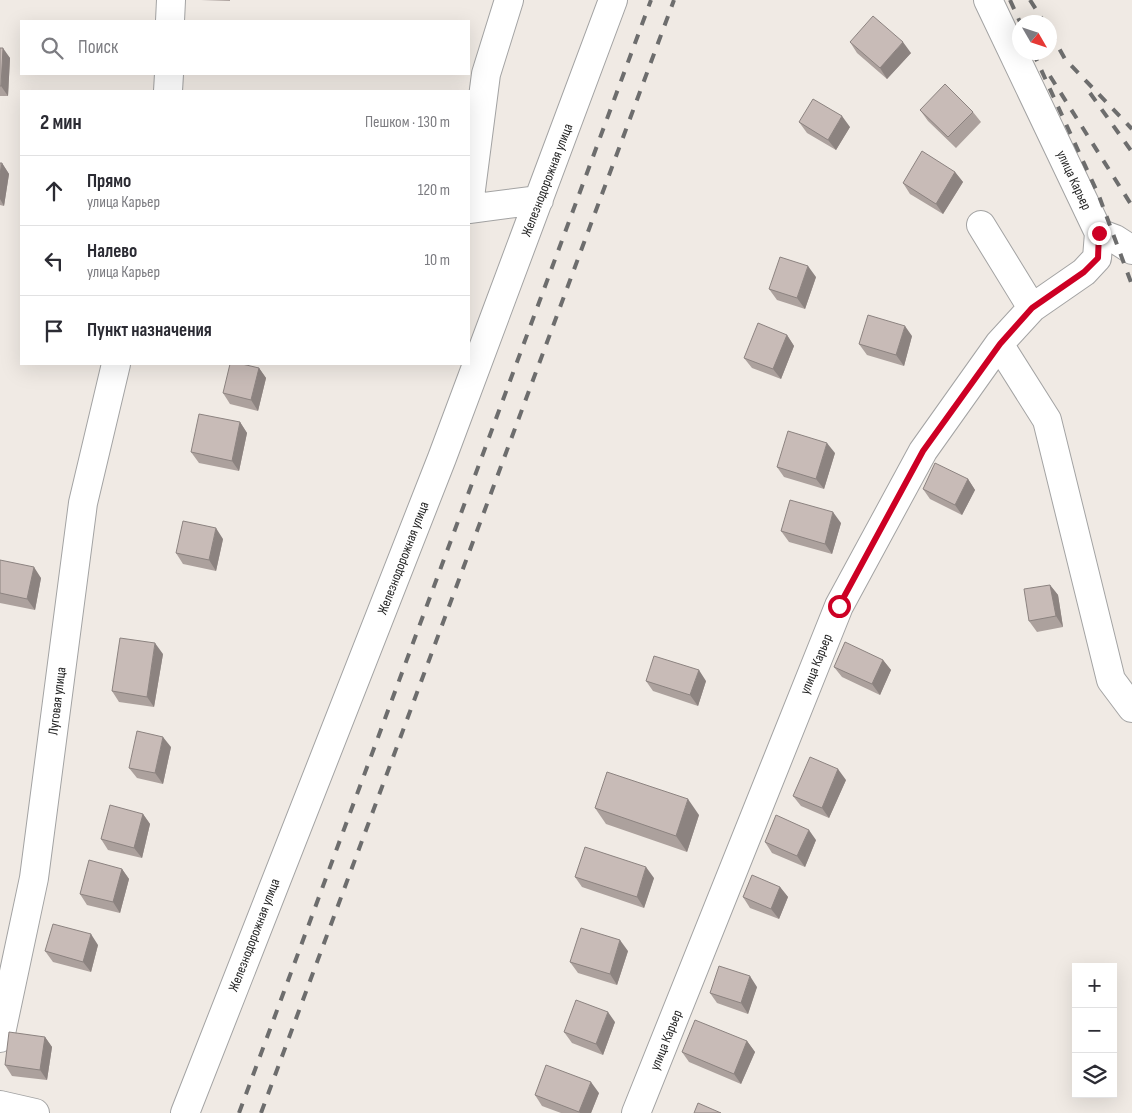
<!DOCTYPE html>
<html lang="ru">
<meta charset="utf-8">
<style>
body{margin:0;font-family:"Sofia Sans Condensed",sans-serif;background:#f7f7f7;color:#2b2b33}
.controls{position:absolute;right:15px;bottom:15px;display:grid;overflow:hidden;border-radius:0px;box-shadow:0 5px 20px #0002}
.controls button{width:45px;height:45px;display:grid;place-items:center;padding:0;border:0;border-bottom:1px solid #e1e1e2;background:#fff;color:#2b2b33;font:25px sans-serif}
.compass{position:absolute;left:1012px;top:15px;width:45px;height:45px;border-radius:50%;background:#fff;box-shadow:0 5px 20px #0002;rotate:129deg}
.stop{position:absolute;width:15px;height:15px;margin:-11px;border:4px solid #cd0024;border-radius:50%;background:#fff}
.stop.end{background:#cd0024;border-color:#fff;box-shadow:0 1px 5px #0008}
.list{margin:0;padding:0;list-style:none}
h2{display:flex;justify-content:space-between;align-items:center;height:65px;margin:0;padding:0 20px;font-size:21px}
h2 small{font-size:16px;font-weight:400;color:#7c7c81}
.list li{display:grid;grid-template-columns:32px 1fr auto;gap:15px;align-items:center;box-sizing:border-box;height:70px;padding:0 20px;border-top:1px solid #e1e1e2}
.list b{display:block;font-size:19px;white-space:nowrap}
.list p{margin:0;font-size:16px;white-space:nowrap;color:#7c7c81}
.list em{font-size:16px;font-style:normal;color:#7c7c81}
.icon{flex:none;width:28px;height:28px;fill:none;stroke:currentColor;stroke-width:2;stroke-linecap:round;stroke-linejoin:round}
.map{position:relative;flex:none;width:1132px;height:1113px;overflow:hidden}
.search{position:absolute;background:#fff;box-shadow:0 5px 20px #0002;left:20px;top:20px;width:450px;height:55px;display:flex;align-items:center;gap:12px;box-sizing:border-box;padding:0 18px;border-radius:0px;color:#7c7c81;font-size:19px}
.panel{position:absolute;background:#fff;box-shadow:0 5px 20px #0002;left:20px;top:90px;width:450px;height:275px;border-radius:0px}
.map>svg:first-child{display:block}
</style>
<div class="map">
<svg width="1132" height="1113" viewBox="0 0 1132 1113">
<rect width="100%" height="100%" fill="#f0eae4"/>
<g fill="none" stroke-linecap="round" stroke-linejoin="round">
<!-- minor casing -->
<g stroke="#a3a3a3" stroke-width="30">
<path id="minor" d="M 170,21 L 171,0
M 168,91 L 169,74
M 469,205 L 486,74 L 509,0
M 469,209 L 539,200
M 981,225 L 1032,308
M 1099,233 L 1115,239 L 1132,250
M 999,344 L 1047,420 L 1111,680 L 1132,708
M 0,1038 L 34,878 L 83,503 L 116,364
M 0,1105 L 35,1113
M 185,1113 L 442,458 L 613,0
M 636,1113 L 839,606 L 923,451 L 999,344 L 1032,308 L 1084,272 L 1097,258 L 1099,233 L 988,0"/>
</g>
<!-- minor -->
<use href="#minor" stroke="#fff" stroke-width="28"/>
<!-- rail -->
<path stroke="#6d6d6d" stroke-width="4" stroke-dasharray="10 10" stroke-linecap="butt" d="M 1010,0 L 1020,22
M 1030,0 L 1044,22
M 1050,32 L 1065,59 L 1132,129
M 1033,52 L 1099,196 L 1132,285
M 1050,76 L 1132,206
M 1090,93 L 1132,152
M 239,1113 L 651,0
M 261,1113 L 674,0"/>
</g>
<!-- wall -->
<path fill="#aca19d" d="M 201,0 L 230,0 L 230,1 Z
M 850,42 L 911,53 L 887,79 L 857,53 Z
M 0,48 L 10,58 L 8,96 L 0,96 Z
M 920,110 L 973,112 L 981,122 L 956,148 L 928,121 Z
M 799,122 L 850,127 L 836,150 L 807,133 Z
M 0,163 L 2,163 L 9,174 L 4,206 L 0,205 Z
M 955,172 L 963,182 L 943,214 L 910,194 L 903,183 Z
M 816,277 L 805,309 L 777,300 L 769,289 Z
M 787,335 L 794,346 L 781,379 L 752,368 L 744,358 Z
M 912,336 L 904,366 L 867,355 L 859,344 Z
M 259,368 L 266,378 L 258,411 L 230,404 L 223,393 Z
M 240,422 L 247,433 L 239,471 L 199,463 L 191,452 Z
M 835,453 L 824,489 L 784,477 L 777,467 Z
M 968,479 L 975,490 L 962,515 L 930,499 L 923,489 Z
M 841,523 L 832,554 L 789,542 L 781,531 Z
M 223,539 L 216,571 L 183,564 L 176,553 Z
M 0,560 L 41,578 L 35,610 L 0,603 Z
M 1050,585 L 1058,595 L 1063,627 L 1037,632 L 1029,621 Z
M 163,654 L 154,707 L 119,702 L 112,691 Z
M 883,660 L 891,670 L 880,695 L 842,677 L 834,667 Z
M 646,681 L 706,681 L 698,706 L 653,691 Z
M 171,747 L 163,784 L 137,778 L 129,768 Z
M 846,780 L 829,818 L 801,806 L 793,796 Z
M 595,808 L 699,815 L 687,852 L 606,824 Z
M 143,814 L 150,824 L 142,858 L 108,850 L 101,839 Z
M 816,840 L 805,867 L 772,853 L 765,842 Z
M 122,869 L 129,879 L 120,913 L 87,905 L 80,894 Z
M 575,877 L 654,878 L 644,908 L 582,887 Z
M 780,887 L 788,897 L 779,919 L 750,908 L 743,897 Z
M 98,945 L 91,972 L 53,962 L 45,951 Z
M 628,951 L 617,985 L 578,973 L 570,962 Z
M 757,987 L 748,1014 L 717,1003 L 710,993 Z
M 615,1022 L 603,1055 L 572,1043 L 564,1032 Z
M 45,1037 L 52,1047 L 47,1080 L 12,1076 L 5,1065 Z
M 747,1041 L 755,1052 L 741,1084 L 689,1062 L 682,1052 Z
M 599,1093 L 591,1113 L 561,1113 L 542,1106 L 535,1095 Z"/>
<!-- shaded-wall -->
<path fill="#8c8380" d="M 903,42 L 911,53 L 887,79 L 880,68 Z
M 3,48 L 10,58 L 8,96 L 1,86 Z
M 842,116 L 850,127 L 836,150 L 828,140 Z
M 2,163 L 9,174 L 4,206 L 0,199 L 0,174 Z
M 955,172 L 963,182 L 943,214 L 936,204 Z
M 808,266 L 816,277 L 805,309 L 797,298 Z
M 905,326 L 912,336 L 904,366 L 896,355 Z
M 787,335 L 794,346 L 781,379 L 773,369 Z
M 259,368 L 266,378 L 258,411 L 251,400 Z
M 240,422 L 247,433 L 239,471 L 232,461 Z
M 827,443 L 835,453 L 824,489 L 816,479 Z
M 968,479 L 975,490 L 962,515 L 955,505 Z
M 833,512 L 841,523 L 832,554 L 825,544 Z
M 216,528 L 223,539 L 216,571 L 209,560 Z
M 34,567 L 41,578 L 35,610 L 27,599 Z
M 1050,585 L 1058,595 L 1063,627 L 1056,616 Z
M 155,643 L 163,654 L 154,707 L 147,697 Z
M 883,660 L 891,670 L 880,695 L 872,684 Z
M 699,670 L 706,681 L 698,706 L 690,695 Z
M 163,737 L 171,747 L 163,784 L 155,773 Z
M 838,769 L 846,780 L 829,818 L 822,808 Z
M 688,799 L 699,815 L 687,852 L 676,836 Z
M 143,814 L 150,824 L 142,858 L 134,848 Z
M 809,830 L 816,840 L 805,867 L 797,856 Z
M 646,867 L 654,878 L 644,908 L 637,897 Z
M 122,869 L 129,879 L 120,913 L 113,902 Z
M 780,887 L 788,897 L 779,919 L 771,909 Z
M 91,934 L 98,945 L 91,972 L 83,962 Z
M 620,940 L 628,951 L 617,985 L 610,974 Z
M 750,976 L 757,987 L 748,1014 L 741,1003 Z
M 608,1012 L 615,1022 L 603,1055 L 596,1044 Z
M 45,1037 L 52,1047 L 47,1080 L 40,1070 Z
M 747,1041 L 755,1052 L 741,1084 L 734,1074 Z
M 591,1082 L 599,1093 L 591,1113 L 580,1113 L 579,1112 Z"/>
<!-- building -->
<path fill="#c8bbb7" stroke="#8c8380" d="M 873,16 L 903,42 L 880,68 L 850,42 Z
M 0,48 L 3,48 L 1,86 L 0,86 Z
M 945,84 L 973,112 L 948,137 L 920,110 Z
M 813,99 L 842,116 L 828,140 L 799,122 Z
M 922,151 L 955,172 L 936,204 L 903,183 Z
M 0,163 L 2,163 L 0,174 Z
M 780,257 L 808,266 L 797,298 L 769,289 Z
M 868,315 L 905,326 L 896,355 L 859,344 Z
M 758,323 L 787,335 L 773,369 L 744,358 Z
M 230,364 L 242,364 L 259,368 L 251,400 L 223,393 Z
M 199,414 L 240,422 L 232,461 L 191,452 Z
M 788,431 L 827,443 L 816,479 L 777,467 Z
M 935,463 L 968,479 L 955,505 L 923,489 Z
M 790,500 L 833,512 L 825,544 L 781,531 Z
M 183,521 L 216,528 L 209,560 L 176,553 Z
M 0,560 L 34,567 L 27,599 L 0,593 Z
M 1050,585 L 1056,616 L 1029,621 L 1024,589 Z
M 120,638 L 155,643 L 147,697 L 112,691 Z
M 845,642 L 883,660 L 872,684 L 834,667 Z
M 654,656 L 699,670 L 690,695 L 646,681 Z
M 137,731 L 163,737 L 155,773 L 129,768 Z
M 810,757 L 838,769 L 822,808 L 793,796 Z
M 607,772 L 688,799 L 676,836 L 595,808 Z
M 110,805 L 143,814 L 134,848 L 101,839 Z
M 776,815 L 809,830 L 797,856 L 765,842 Z
M 585,847 L 646,867 L 637,897 L 575,877 Z
M 89,860 L 122,869 L 113,902 L 80,894 Z
M 752,875 L 780,887 L 771,909 L 743,897 Z
M 53,924 L 91,934 L 83,962 L 45,951 Z
M 581,928 L 620,940 L 610,974 L 570,962 Z
M 719,966 L 750,976 L 741,1003 L 710,993 Z
M 576,1000 L 608,1012 L 596,1044 L 564,1032 Z
M 695,1020 L 747,1041 L 734,1074 L 682,1052 Z
M 9,1032 L 45,1037 L 40,1070 L 5,1065 Z
M 546,1065 L 591,1082 L 579,1112 L 535,1095 Z
M 698,1103 L 721,1113 L 694,1113 Z"/>
<g fill="none" stroke-linecap="round" stroke-linejoin="round">
<!-- route -->
<path stroke="#cd0024" stroke-width="6" d="M 839,606 L 923,451 L 1000,344 L 1032,308 L 1084,272 L 1098,258 L 1099,233"/>
</g>
<g text-anchor="middle" dominant-baseline="central" stroke-width="4.5" stroke-linejoin="round" paint-order="stroke">
<!-- street labels -->
<g font-size="14" fill="#1f1f1f" stroke="#fff">
<text transform="translate(547 180) rotate(-69)">Железнодорожная улица</text>
<text transform="translate(1074 180) rotate(65)">улица Карьер</text>
<text transform="translate(403 558) rotate(-69)">Железнодорожная улица</text>
<text transform="translate(816 664) rotate(-68)">улица Карьер</text>
<text transform="translate(57 701) rotate(-83)">Луговая улица</text>
<text transform="translate(254 935) rotate(-69)">Железнодорожная улица</text>
<text transform="translate(666 1040) rotate(-68)">улица Карьер</text>
</g>
</g>
</svg>
<div class="controls">
<button>+</button>
<button>−</button>
<button><svg class="icon" aria-label="layers" viewBox="0 0 24 24"><path d="M12 4l9 5-9 5-9-5zM3 14l9 5 9-5"/></svg></button>
</div>
<svg class="compass" viewBox="-18 -18 36 36"><path d="M0-13l5 13h-10z" fill="#e53935"/><path d="M0 13l5-13h-10z" fill="#7c7c81"/></svg>
<div class="stop" style="left:839px;top:606px"></div>
<div class="stop end" style="left:1099px;top:233px"></div>
<div class="search"><svg class="icon" aria-label="search" viewBox="0 0 24 24"><circle cx="10" cy="10" r="6"/><path d="M15 15l6 6"/></svg>Поиск</div>
<section class="panel">
<h2>2 мин<small>Пешком · 130 m</small></h2>
<ul class="list">
<li><svg class="icon" aria-label="ahead" viewBox="0 0 24 24"><path d="M12 20V5M6 11l6-6 6 6"/></svg><div><b>Прямо</b><p>улица Карьер</p></div><em>120 m</em></li>
<li><svg class="icon" aria-label="left" viewBox="0 0 24 24"><path d="M17 20v-9H6M10 6l-5 5 5 5"/></svg><div><b>Налево</b><p>улица Карьер</p></div><em>10 m</em></li>
<li><svg class="icon" aria-label="arrive" viewBox="0 0 24 24"><path d="M6 21V4h12l-3 4 3 4H6"/></svg><div><b>Пункт назначения</b></div></li>
</ul>
</section>
</div>
